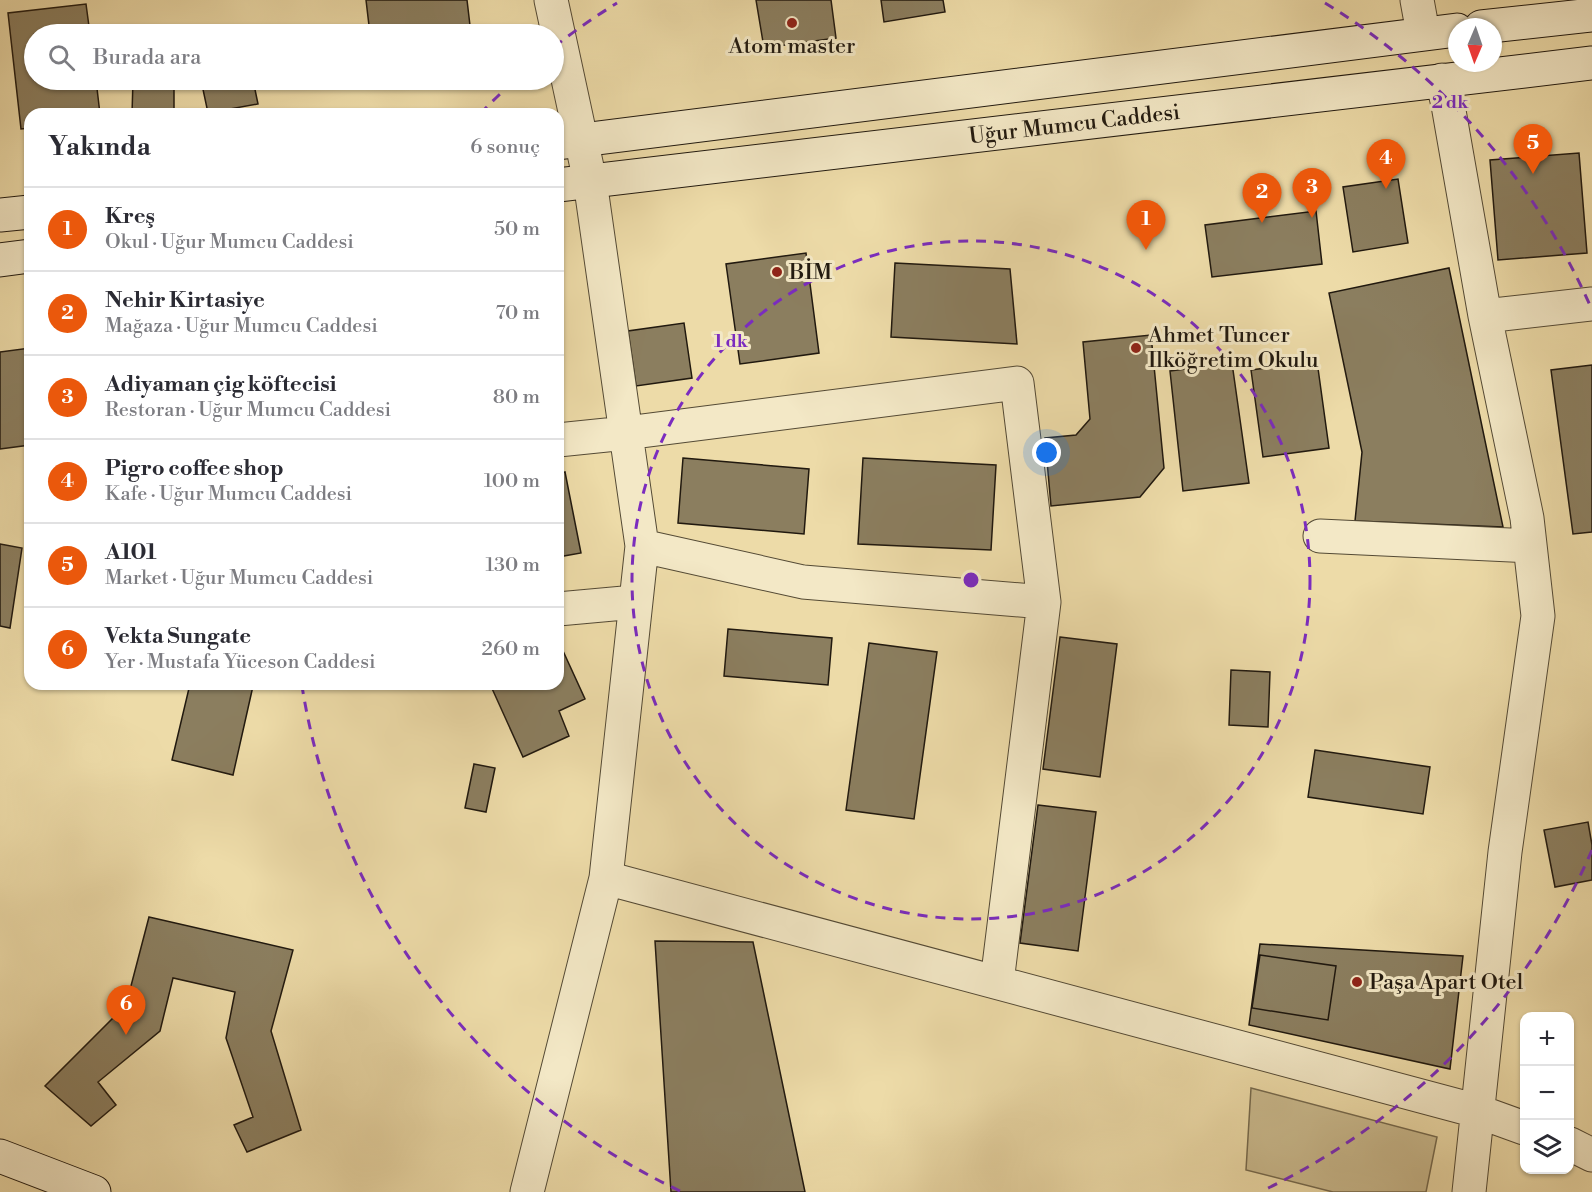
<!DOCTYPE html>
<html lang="tr">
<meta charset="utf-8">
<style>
body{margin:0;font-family:"Libre Bodoni",serif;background:#f7f7f7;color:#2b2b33}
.controls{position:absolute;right:18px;bottom:18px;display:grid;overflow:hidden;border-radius:12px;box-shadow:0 2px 4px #0004}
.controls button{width:54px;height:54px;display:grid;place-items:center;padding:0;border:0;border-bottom:2px solid #e1e1e2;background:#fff;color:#2b2b33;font:30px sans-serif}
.compass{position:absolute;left:1448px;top:18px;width:54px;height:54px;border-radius:50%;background:#fff;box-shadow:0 2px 4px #0004;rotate:182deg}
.you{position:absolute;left:1047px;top:453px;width:21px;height:21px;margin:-15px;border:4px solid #fff;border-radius:50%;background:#1a73e8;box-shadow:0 0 0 9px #1a73e833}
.badge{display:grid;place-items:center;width:39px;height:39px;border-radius:50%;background:#ea580c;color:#fff;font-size:20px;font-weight:700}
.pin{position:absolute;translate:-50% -50px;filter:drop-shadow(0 2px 3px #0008)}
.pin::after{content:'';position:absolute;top:32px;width:21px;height:18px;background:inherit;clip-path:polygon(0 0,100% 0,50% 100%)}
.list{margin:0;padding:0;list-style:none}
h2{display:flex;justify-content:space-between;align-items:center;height:78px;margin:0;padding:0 24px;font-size:26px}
h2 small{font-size:20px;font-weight:400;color:#7c7c81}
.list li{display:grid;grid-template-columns:39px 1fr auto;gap:18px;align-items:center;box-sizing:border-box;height:84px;padding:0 24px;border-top:2px solid #e1e1e2}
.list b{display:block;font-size:22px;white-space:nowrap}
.list p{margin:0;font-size:20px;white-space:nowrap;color:#7c7c81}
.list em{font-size:20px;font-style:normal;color:#7c7c81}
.icon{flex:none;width:33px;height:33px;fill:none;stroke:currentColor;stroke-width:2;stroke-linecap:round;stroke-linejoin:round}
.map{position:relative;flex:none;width:1592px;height:1192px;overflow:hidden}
.search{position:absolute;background:#fff;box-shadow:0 2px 4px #0004;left:24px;top:24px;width:540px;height:66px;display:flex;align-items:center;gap:15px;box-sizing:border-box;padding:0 21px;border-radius:33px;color:#7c7c81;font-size:22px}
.panel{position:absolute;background:#fff;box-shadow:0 2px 4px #0004;left:24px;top:108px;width:540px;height:582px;border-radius:18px}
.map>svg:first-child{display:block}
</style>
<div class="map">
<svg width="1592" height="1192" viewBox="0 0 1592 1192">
<rect width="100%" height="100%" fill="#eddba8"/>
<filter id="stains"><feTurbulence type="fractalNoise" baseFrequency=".00333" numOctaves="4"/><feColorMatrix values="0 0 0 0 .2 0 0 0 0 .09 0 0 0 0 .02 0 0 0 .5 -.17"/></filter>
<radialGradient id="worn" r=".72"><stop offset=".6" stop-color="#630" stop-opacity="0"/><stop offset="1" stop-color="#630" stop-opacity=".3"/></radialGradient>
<!-- green -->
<path fill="#caba8e" stroke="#766a4e" stroke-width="1.5" d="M 1251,1088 L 1437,1137 L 1426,1192 L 1333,1192 L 1246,1170 Z"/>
<!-- building -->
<path fill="#8b7e5f" stroke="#21190f" stroke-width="1.5" d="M 366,0 L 467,0 L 471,34 L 370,34 Z
M 756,0 L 831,0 L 836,38 L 764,48 Z
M 881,0 L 943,0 L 945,12 L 884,22 Z
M 86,4 L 90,34 L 34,34 L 34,80 L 96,80 L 100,114 L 30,114 L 30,128 L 21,129 L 8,13 Z
M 133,80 L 174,80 L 174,114 L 132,114 Z
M 201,80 L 253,80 L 258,104 L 208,113 Z
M 376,80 L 446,80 L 377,89 Z
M 1579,153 L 1587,253 L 1498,260 L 1490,160 Z
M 1398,179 L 1408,243 L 1353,252 L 1343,187 Z
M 1316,211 L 1322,264 L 1212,277 L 1205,225 Z
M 806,253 L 819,353 L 740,364 L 726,264 Z
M 895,263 L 1010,269 L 1017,344 L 891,337 Z
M 1449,268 L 1503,527 L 1355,521 L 1362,452 L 1329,293 Z
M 684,323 L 692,378 L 636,386 L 628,331 Z
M 1151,335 L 1164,468 L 1140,497 L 1051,506 L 1045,438 L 1076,435 L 1090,419 L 1083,342 Z
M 30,348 L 30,445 L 0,449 L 0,352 Z
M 1317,361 L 1329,448 L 1263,457 L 1251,370 Z
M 1232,363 L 1249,483 L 1183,491 L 1170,371 Z
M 1592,365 L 1592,532 L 1573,534 L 1551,370 Z
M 683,458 L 809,469 L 804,534 L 678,523 Z
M 863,458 L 996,465 L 991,550 L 858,544 Z
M 565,472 L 581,553 L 558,557 L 558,474 Z
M 0,544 L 22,548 L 10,628 L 0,626 Z
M 728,629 L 832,638 L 828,685 L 724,676 Z
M 1060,637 L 1117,644 L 1100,777 L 1043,769 Z
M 558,640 L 585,699 L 559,711 L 569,736 L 523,757 L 490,684 L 558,684 Z
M 869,643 L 937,652 L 914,819 L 846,810 Z
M 1231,670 L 1270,672 L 1268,727 L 1229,725 Z
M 190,684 L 242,684 L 253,686 L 233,775 L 172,760 Z
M 1315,750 L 1430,767 L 1423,814 L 1308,797 Z
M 474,764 L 495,768 L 486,812 L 465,808 Z
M 1038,805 L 1096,812 L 1078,951 L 1020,943 Z
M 1588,822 L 1592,845 L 1592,880 L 1555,887 L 1544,830 Z
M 149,917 L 293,950 L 271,1031 L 301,1130 L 247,1152 L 234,1125 L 253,1117 L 226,1038 L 235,992 L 173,978 L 160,1031 L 98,1082 L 116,1105 L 91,1126 L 45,1086 L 126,1005 Z
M 655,941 L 753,942 L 805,1192 L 671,1192 Z
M 1260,944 L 1463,956 L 1450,1069 L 1249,1025 Z
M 1260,955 L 1336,966 L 1328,1020 L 1252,1008 Z"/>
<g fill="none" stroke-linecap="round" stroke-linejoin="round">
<!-- street casing -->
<g stroke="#544a35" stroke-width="35">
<path id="street" d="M 1417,0 L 1423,33
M 1442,80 L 1448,105 L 1485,316 L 1527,518 L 1538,616 L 1505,852 L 1469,1192
M 1485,316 L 1592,304
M 558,440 L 626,433 L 1017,383 L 1044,602 L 997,982
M 1320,536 L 1530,546
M 642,546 L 803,582 L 1044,602
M 558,609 L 635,602
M 606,878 L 1477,1111 L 1524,1128
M 1570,1144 L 1592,1155
M 527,1192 L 606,878 L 642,546 L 590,181 L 551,0"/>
</g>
<!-- secondary casing -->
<g stroke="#21190f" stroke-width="35">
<g id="secondary">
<path d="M 1481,27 L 1592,15"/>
<path d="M 558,143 L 1457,30"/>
<path id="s1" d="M 558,185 L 1592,63"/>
<path d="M 0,215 L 30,212"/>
<path d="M 0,260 L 30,256"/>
<path d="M 0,1156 L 94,1192"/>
</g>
</g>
<!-- street -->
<use href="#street" stroke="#f3e8c6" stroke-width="33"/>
<!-- secondary -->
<use href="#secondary" stroke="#f3e8c6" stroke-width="33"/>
</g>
<!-- distance rings -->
<g fill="none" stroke="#7b2cbf" stroke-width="3" stroke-dasharray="10 8">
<circle cx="971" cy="580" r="339"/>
<path d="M1592 850A677 677 0 0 1 1262 1191M680 1191A677 677 0 0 1 302 686M480 114A677 677 0 0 1 514 81M554 47A677 677 0 0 1 617 3M1325 3A677 677 0 0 1 1592 310"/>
</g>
<!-- markers -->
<g fill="#8f2418" stroke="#f3e8c6" stroke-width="2">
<circle cx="792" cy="23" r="6"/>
<circle cx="777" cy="272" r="6"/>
<circle cx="1136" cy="348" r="6"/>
<circle cx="1357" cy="982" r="6"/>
</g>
<g text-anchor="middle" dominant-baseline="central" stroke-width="6" stroke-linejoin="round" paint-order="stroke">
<!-- poi labels -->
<g font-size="22" fill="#21190f" stroke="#f3e8c6" text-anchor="start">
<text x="792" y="46" text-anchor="middle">Atom master</text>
<text x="789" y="272">BİM</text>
<text x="1148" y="335">Ahmet Tuncer<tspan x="1148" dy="25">Ilköğretim Okulu</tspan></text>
<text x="1369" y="982">Paşa Apart Otel</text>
</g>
<!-- street labels -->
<g font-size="22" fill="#21190f" stroke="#f3e8c6">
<text stroke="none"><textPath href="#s1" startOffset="520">Uğur Mumcu Caddesi</textPath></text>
</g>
</g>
<circle cx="971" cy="580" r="9" fill="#7b2cbf" stroke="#f3e8c6" stroke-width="3"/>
<g font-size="18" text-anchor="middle" font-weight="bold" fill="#7b2cbf" stroke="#f3e8c6" stroke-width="6" stroke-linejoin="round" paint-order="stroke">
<text x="1450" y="108">2 dk</text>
<text x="731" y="347">1 dk</text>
</g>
<rect width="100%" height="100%" filter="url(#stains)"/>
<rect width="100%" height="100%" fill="url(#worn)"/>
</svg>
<div class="controls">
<button>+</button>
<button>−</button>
<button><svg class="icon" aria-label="layers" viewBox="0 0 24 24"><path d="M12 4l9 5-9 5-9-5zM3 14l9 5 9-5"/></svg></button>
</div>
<svg class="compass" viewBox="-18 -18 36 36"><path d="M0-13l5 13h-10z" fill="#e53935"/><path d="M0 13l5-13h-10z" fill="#7c7c81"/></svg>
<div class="you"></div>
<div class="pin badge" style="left:1146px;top:250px">1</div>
<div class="pin badge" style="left:1262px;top:223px">2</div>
<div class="pin badge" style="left:1312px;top:218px">3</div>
<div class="pin badge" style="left:1386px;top:189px">4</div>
<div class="pin badge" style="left:1533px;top:174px">5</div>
<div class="pin badge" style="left:126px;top:1035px">6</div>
<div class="search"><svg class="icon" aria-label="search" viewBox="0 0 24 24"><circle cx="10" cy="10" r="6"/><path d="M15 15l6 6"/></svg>Burada ara</div>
<section class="panel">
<h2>Yakında<small>6 sonuç</small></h2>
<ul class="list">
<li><span class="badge">1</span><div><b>Kreş</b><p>Okul · Uğur Mumcu Caddesi</p></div><em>50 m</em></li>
<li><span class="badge">2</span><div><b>Nehir Kirtasiye</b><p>Mağaza · Uğur Mumcu Caddesi</p></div><em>70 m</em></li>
<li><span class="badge">3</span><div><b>Adiyaman çig köftecisi</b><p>Restoran · Uğur Mumcu Caddesi</p></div><em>80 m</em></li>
<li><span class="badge">4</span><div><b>Pigro coffee shop</b><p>Kafe · Uğur Mumcu Caddesi</p></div><em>100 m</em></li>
<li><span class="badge">5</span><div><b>A101</b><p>Market · Uğur Mumcu Caddesi</p></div><em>130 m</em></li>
<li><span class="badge">6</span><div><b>Vekta Sungate</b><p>Yer · Mustafa Yüceson Caddesi</p></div><em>260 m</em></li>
</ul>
</section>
</div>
